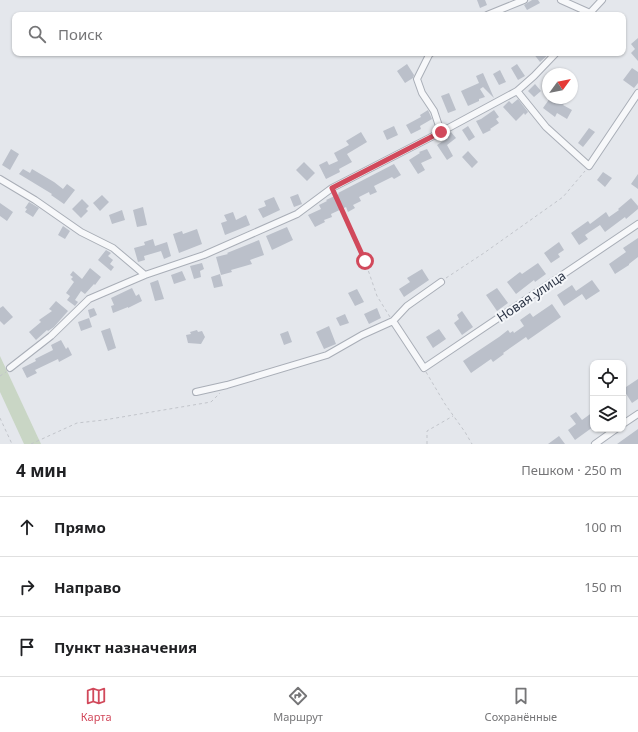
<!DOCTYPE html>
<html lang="ru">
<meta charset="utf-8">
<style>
body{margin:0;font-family:"Noto Sans",sans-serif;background:#f6f6f6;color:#202124}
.controls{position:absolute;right:12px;bottom:12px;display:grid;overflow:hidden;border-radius:8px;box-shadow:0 1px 3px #0004}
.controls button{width:36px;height:36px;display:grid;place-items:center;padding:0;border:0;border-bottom:1px solid #e0e0e0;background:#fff;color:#202124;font:20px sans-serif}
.compass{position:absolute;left:542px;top:68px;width:36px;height:36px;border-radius:50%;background:#fff;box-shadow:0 1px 3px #0004;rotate:57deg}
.stop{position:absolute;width:12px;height:12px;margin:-9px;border:3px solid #d1495b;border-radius:50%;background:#fff}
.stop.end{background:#d1495b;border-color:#fff;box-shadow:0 1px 4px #0008}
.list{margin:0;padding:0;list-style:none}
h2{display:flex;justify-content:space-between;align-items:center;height:52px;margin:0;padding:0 16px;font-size:17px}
h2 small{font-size:13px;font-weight:400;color:#757577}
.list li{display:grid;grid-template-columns:26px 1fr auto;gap:12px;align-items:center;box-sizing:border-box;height:60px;padding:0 16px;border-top:1px solid #e0e0e0}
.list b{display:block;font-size:15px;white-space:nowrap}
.list em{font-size:13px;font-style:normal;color:#757577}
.icon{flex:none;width:22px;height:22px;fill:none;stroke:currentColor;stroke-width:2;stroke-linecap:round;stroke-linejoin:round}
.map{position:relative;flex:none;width:638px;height:444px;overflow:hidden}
.search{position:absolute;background:#fff;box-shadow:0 1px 3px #0004;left:12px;right:12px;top:12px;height:44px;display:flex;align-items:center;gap:10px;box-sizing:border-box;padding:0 14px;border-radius:8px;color:#757577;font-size:15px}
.sheet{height:232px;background:#fff}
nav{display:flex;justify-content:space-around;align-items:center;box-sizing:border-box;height:56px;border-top:1px solid #e0e0e0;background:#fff;font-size:11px;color:#757577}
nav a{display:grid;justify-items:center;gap:2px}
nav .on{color:#d1495b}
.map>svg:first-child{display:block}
</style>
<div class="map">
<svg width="638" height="444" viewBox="0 0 638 444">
<rect width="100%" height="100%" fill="#e4e7ec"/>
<!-- green -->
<path fill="#c9d6c5" d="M 0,356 L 41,444 L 24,444 L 0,392 Z"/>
<!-- building -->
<path fill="#bbc0ca" d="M 477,0 L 485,0 L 487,5 L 480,8 Z
M 532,0 L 538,0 L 540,3 L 527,10 L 524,5 Z
M 638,38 L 638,61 L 631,53 L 635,49 L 631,44 Z
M 533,53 L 550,53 L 540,62 Z
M 407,64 L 414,75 L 413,78 L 405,83 L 397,71 Z
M 517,64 L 525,76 L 518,80 L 511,68 Z
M 632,68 L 638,72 L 638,83 L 634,88 L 623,80 Z
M 500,70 L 506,82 L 499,85 L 493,74 Z
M 483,73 L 494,98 L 483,87 L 480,89 L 485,97 L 479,99 L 479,101 L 468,106 L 461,91 L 479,83 L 476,76 Z
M 535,84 L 541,91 L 534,97 L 528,91 Z
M 449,93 L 456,110 L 448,113 L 441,96 Z
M 550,98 L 569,98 L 563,105 L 572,110 L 567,119 L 557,113 L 555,117 L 543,108 Z
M 518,99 L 528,112 L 525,115 L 524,113 L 516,121 L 503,107 L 509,101 L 512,104 Z
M 428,110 L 432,119 L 420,126 L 421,129 L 411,134 L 406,125 L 421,117 L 420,115 Z
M 494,110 L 499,117 L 496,119 L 499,123 L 490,129 L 491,130 L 483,134 L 476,121 L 481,119 Z
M 394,126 L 398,135 L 387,140 L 383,131 Z
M 468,126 L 475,137 L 469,141 L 462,130 Z
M 589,128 L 595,132 L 583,147 L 578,143 Z
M 361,132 L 367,142 L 347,154 L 352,162 L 339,169 L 340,172 L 326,179 L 319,165 L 327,161 L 329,165 L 338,161 L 334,153 L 349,145 L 346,141 Z
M 451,132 L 456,138 L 447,145 L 453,156 L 447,160 L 437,145 L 448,138 L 446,136 Z
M 11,149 L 19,154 L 10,170 L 2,165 Z
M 427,149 L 432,158 L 421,163 L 425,170 L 418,174 L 409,160 L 420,153 L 419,152 Z
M 468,151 L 478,162 L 472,168 L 462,157 Z
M 304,162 L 315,173 L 307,181 L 296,170 Z
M 394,164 L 401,175 L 394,179 L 392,177 L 374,186 L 377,192 L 370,195 L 369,192 L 359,197 L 361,201 L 353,205 L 355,208 L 348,212 L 346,207 L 331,214 L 332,217 L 324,220 L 325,222 L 315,227 L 308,215 L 321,209 L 319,205 L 327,201 L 326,200 L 339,194 L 338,193 Z
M 23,169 L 30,173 L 32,169 L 54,182 L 63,189 L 67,184 L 75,190 L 64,204 L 51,195 L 52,194 L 19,174 Z
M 603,172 L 612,178 L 605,187 L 597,180 Z
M 638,174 L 638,189 L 631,184 Z
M 298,194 L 302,204 L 294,207 L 290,197 Z
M 102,195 L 109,202 L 100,211 L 93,203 Z
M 274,197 L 280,210 L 263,218 L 258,209 L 266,206 L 264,201 Z
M 631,198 L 638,206 L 638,209 L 626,219 L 625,217 L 605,232 L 600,225 L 585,235 L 588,239 L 579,245 L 571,233 L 588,221 L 590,224 L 606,212 L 609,217 L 619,210 L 618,209 Z
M 82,199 L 89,206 L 86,209 L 88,211 L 81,218 L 72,209 Z
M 29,202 L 39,208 L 33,217 L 25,212 L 27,209 L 25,208 Z
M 0,203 L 13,212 L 7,221 L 0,216 Z
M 143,207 L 147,225 L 137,227 L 133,210 Z
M 122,210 L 125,220 L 112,224 L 109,215 Z
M 233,212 L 236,220 L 246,215 L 250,225 L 225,235 L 221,223 L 227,221 L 224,215 Z
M 63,226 L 70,231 L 65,239 L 58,235 Z
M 287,227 L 293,240 L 272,250 L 266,236 Z
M 197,229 L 202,244 L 179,253 L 173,234 L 182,231 L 183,234 Z
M 638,238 L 638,257 L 629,264 L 629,265 L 615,274 L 609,264 L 626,252 L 623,248 Z
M 153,239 L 155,246 L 167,242 L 171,256 L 164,259 L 161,251 L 144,256 L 145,260 L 138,262 L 134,248 L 145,245 L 144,242 Z
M 259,240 L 264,255 L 250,260 L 252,264 L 231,270 L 232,272 L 221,275 L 216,257 L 228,254 L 227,253 Z
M 559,242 L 564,250 L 558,254 L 560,257 L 551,263 L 544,253 Z
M 106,250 L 111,253 L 108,256 L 113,260 L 110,264 L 114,267 L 111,271 L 98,260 Z
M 202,263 L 204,269 L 200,271 L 201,277 L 194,279 L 190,266 Z
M 538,263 L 546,274 L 535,282 L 534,280 L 516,294 L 507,282 L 520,272 L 522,274 Z
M 90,268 L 101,277 L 95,285 L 94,284 L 85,294 L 81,291 L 75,300 L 78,302 L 75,306 L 67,300 L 70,296 L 66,293 L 74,282 L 71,279 L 73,277 L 70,275 L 73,271 L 82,279 Z
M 422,269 L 429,280 L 404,297 L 399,289 L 410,282 L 407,278 Z
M 182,271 L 186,280 L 174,284 L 171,275 Z
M 220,274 L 223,286 L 214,288 L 211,277 Z
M 158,280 L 164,299 L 155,301 L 150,283 Z
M 592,280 L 600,291 L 586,300 L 582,294 L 564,306 L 557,295 L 572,285 L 576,291 Z
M 132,288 L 136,296 L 139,294 L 142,301 L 128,308 L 128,307 L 113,313 L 111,306 L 114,305 L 111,298 Z
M 497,288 L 508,303 L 497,311 L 486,295 Z
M 357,289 L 364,302 L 355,306 L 348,293 Z
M 56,301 L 68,311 L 54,327 L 48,331 L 47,330 L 36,340 L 29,332 L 41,322 L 39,320 L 52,311 L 49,309 Z
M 552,304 L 561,317 L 528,340 L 526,337 L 503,353 L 504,354 L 493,362 L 491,359 L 471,373 L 463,361 L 499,337 L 508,330 L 510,333 L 513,331 L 514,333 L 524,326 L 520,320 L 530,313 L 533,317 Z
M 3,306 L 13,317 L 4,325 L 0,321 L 0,308 Z
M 94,308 L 97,315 L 90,318 L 88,310 Z
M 377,308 L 381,318 L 369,324 L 364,314 Z
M 462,311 L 473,327 L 462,335 L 454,323 L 459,319 L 457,315 Z
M 345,314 L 349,323 L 340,326 L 336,318 Z
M 89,318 L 92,327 L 81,331 L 78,322 Z
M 329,326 L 336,344 L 324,349 L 316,332 Z
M 110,328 L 116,348 L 108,351 L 101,331 Z
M 439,329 L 446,339 L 433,348 L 426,337 Z
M 197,330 L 198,332 L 202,331 L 205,337 L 201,344 L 188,343 L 186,335 L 191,334 L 190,332 Z
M 288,331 L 292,342 L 284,345 L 280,334 Z
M 61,340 L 66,349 L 68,347 L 72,355 L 59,362 L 58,359 L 35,370 L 37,373 L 27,378 L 22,368 L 36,361 L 35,359 L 53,350 L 51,345 Z
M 638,379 L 638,399 L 632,403 L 623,389 Z
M 576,412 L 582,420 L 593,412 L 593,427 L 575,440 L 568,430 L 576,424 L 570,416 Z
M 638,429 L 638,444 L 617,444 Z
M 559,436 L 565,444 L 548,444 Z"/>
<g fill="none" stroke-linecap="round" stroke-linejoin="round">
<!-- minor casing -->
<g stroke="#a9aeb7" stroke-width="8">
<path id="minor" d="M 561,0 L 590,13
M 487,15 L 524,0
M 588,15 L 602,0
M 431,53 L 429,55 L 417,79 L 422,93 L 434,111 L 441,132
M 517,91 L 546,127 L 589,166 L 638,93
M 0,179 L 35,200 L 81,232 L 113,248 L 145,275 L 204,255 L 297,214 L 332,188 L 441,132 L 517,91 L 534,76 L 556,53
M 393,321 L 424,368 L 638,224
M 10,368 L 51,336 L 89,299 L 145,275
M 196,392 L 227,385 L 327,355 L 362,335 L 393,321 L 407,306 L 441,282
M 623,424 L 638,414
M 595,444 L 616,429"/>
</g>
<!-- path -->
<path stroke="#c2c5cb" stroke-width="1" stroke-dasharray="3 3" stroke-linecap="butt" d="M 335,194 L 365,261 L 377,296 L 390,317
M 446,278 L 484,253 L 563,197 L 585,171
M 426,372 L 445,404 L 465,432 L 472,444
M 0,376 L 6,372
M 0,418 L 12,444
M 31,444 L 77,423 L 104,420 L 211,402 L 220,393
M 427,444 L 427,431 L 453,416"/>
<!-- minor -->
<use href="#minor" stroke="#f7f8fa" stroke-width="6"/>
</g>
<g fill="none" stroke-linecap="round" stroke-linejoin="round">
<!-- route -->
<path stroke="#d1495b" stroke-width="5" d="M 365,261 L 332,188 L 441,132"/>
</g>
<g text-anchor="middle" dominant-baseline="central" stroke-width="4" stroke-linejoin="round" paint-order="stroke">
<!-- street labels -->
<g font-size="13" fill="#2b3445" stroke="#f4f6f9">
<text transform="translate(531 296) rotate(-34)">Новая улица</text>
</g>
</g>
</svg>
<div class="controls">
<button><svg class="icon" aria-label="locate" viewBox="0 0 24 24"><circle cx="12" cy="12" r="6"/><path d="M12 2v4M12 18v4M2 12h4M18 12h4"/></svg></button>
<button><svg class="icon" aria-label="layers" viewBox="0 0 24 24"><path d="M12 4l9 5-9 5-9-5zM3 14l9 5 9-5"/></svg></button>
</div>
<svg class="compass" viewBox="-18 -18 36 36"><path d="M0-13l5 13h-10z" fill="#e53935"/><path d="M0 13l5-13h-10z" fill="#757577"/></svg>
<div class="stop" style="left:365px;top:261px"></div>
<div class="stop end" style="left:441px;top:132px"></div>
<div class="search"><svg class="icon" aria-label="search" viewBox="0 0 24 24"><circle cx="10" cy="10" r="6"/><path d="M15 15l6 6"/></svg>Поиск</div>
</div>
<section class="sheet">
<h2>4 мин<small>Пешком · 250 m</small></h2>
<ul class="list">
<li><svg class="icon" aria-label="ahead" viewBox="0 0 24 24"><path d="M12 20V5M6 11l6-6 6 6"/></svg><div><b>Прямо</b></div><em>100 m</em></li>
<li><svg class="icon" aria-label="right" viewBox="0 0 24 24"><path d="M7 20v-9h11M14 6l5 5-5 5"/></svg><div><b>Направо</b></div><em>150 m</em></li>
<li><svg class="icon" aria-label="arrive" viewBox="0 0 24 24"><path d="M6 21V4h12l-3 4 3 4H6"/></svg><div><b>Пункт назначения</b></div></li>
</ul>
</section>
<nav>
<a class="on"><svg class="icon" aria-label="map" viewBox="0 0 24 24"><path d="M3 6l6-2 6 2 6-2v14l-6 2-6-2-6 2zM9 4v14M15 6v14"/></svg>Карта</a>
<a><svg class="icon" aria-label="directions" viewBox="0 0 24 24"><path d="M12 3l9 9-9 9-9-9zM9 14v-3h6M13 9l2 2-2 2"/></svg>Маршрут</a>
<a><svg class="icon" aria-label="saved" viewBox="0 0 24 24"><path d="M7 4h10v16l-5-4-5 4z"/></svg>Сохранённые</a>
</nav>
